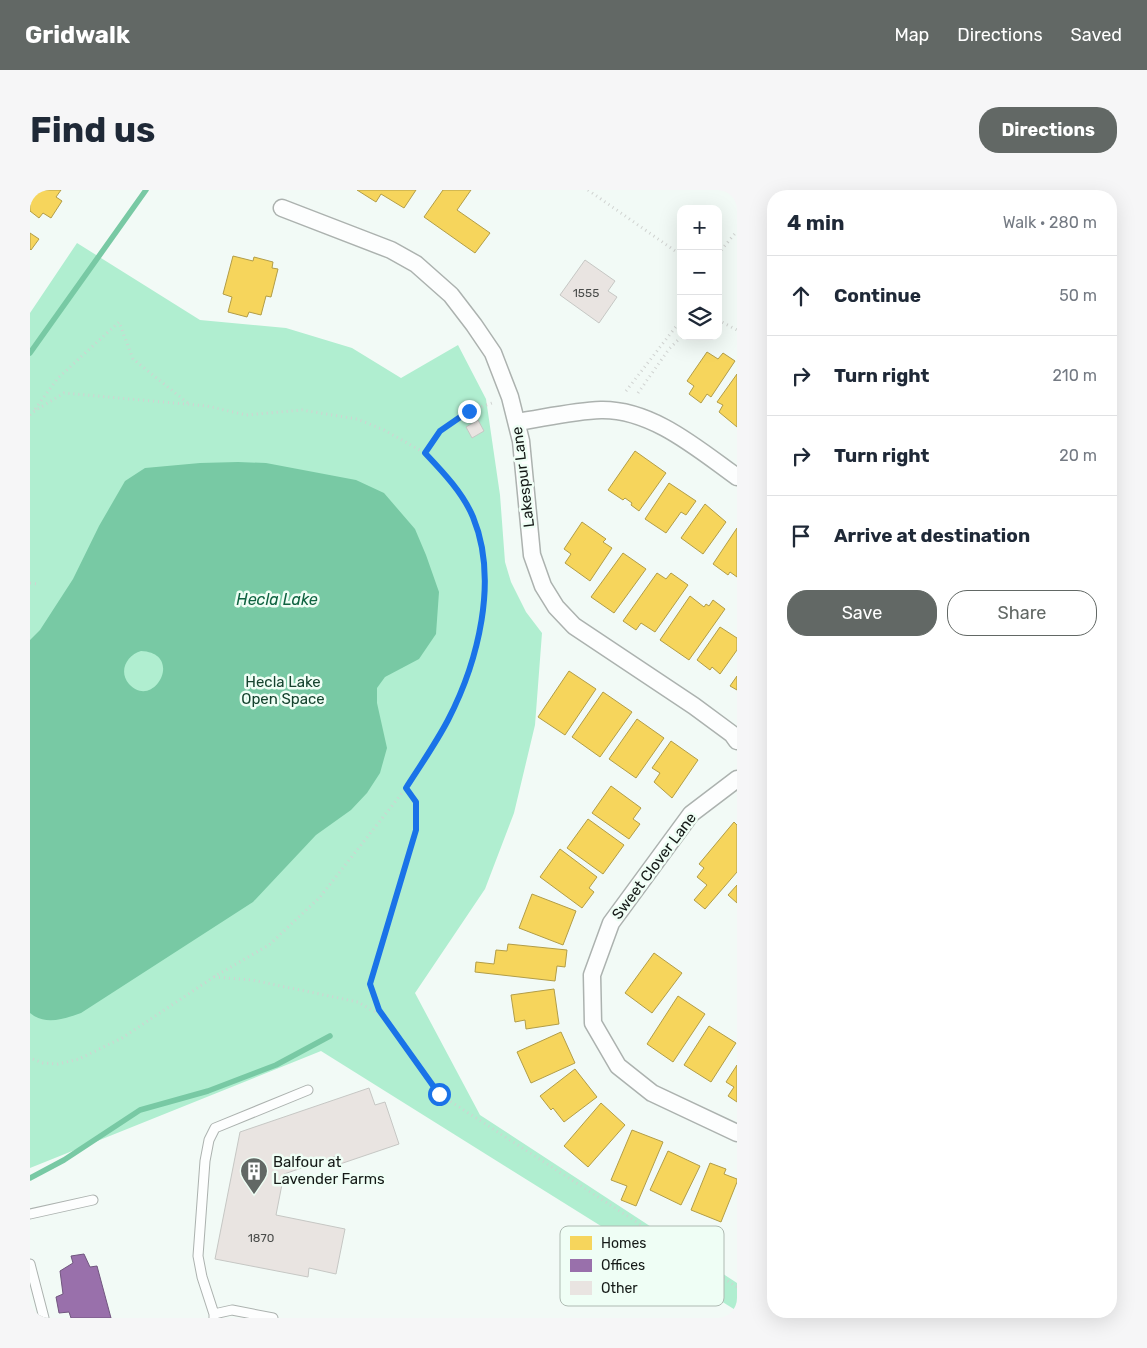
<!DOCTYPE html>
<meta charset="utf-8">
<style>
body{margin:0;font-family:Rubik,sans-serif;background:#f6f6f7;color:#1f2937}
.controls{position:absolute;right:15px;top:15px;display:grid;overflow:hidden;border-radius:10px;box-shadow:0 5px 20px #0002}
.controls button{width:45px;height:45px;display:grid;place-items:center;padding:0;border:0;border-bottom:1px solid #e0e1e3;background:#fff;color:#1f2937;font:25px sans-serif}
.stop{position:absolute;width:15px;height:15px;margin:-11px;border:4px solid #1a73e8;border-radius:50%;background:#fff}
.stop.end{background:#1a73e8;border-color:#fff;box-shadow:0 1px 5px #0008}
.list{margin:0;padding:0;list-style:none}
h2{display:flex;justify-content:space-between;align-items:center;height:65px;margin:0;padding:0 20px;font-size:21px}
h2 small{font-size:16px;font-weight:400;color:#747a83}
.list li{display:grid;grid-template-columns:32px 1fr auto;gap:15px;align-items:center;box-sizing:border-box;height:80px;padding:0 20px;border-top:1px solid #e0e1e3}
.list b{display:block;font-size:19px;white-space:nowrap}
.list em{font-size:16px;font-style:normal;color:#747a83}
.actions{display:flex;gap:10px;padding:15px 20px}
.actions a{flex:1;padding:11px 0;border:1px solid #626865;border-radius:20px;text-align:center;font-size:18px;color:#626865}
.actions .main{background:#626865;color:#fff}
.icon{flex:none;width:28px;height:28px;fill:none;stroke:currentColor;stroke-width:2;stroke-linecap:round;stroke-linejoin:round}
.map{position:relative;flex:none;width:707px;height:1128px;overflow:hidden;border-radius:20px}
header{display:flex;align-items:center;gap:30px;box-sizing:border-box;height:70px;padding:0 25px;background:#626865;color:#fff}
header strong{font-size:24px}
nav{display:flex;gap:28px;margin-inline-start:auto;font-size:18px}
.intro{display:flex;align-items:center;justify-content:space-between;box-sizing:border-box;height:120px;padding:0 30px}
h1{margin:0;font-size:35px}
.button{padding:12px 22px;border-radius:20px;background:#626865;color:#fff;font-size:18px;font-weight:700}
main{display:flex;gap:30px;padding:0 30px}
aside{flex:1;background:#fff;border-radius:20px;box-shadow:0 5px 20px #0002}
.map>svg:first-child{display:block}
</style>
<header>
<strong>Gridwalk</strong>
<nav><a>Map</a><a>Directions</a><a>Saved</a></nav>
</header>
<div class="intro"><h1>Find us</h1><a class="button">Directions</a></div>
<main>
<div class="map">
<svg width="707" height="1128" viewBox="0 0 707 1128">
<rect width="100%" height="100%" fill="#f2faf6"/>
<!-- green -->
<path fill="#b0eed0" d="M 47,53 L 170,130 L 256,138 L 322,158 L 371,188 L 428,155 L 456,209 L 470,305 L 475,372 L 481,392 L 496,422 L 512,443 L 505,535 L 484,623 L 455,699 L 385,803 L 450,925 L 707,1093 L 707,1121 L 291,861 L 0,978 L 0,123 Z"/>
<!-- water -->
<path fill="#78c9a4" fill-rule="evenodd" d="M 208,272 L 236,273 L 326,290 L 354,303 L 385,339 L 396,365 L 409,402 L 406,444 L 389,469 L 355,487 L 347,498 L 347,513 L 357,558 L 350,583 L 337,603 L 321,620 L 286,645 L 223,712 L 51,823 C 33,829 16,836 0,823 L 0,450 L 10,440 L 43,389 L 69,336 L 95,291 L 115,278 L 170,273 ZM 111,461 C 155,463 124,521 99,494 C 88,481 97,465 111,461 Z"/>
<!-- homes -->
<path fill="#f6d55c" stroke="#b29d47" d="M 0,0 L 31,0 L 26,7 L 32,11 L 21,28 L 13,23 L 9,28 L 0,21 Z
M 327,0 L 386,0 L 374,18 L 351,4 L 346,12 Z
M 413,0 L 441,0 L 427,20 L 460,43 L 445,63 L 394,27 Z
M 0,43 L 9,49 L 1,60 L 0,59 Z
M 203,66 L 223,71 L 224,67 L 243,72 L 242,78 L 248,79 L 241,107 L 236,106 L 231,125 L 219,122 L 217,127 L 198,122 L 202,107 L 193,104 Z
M 677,162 L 688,169 L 693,163 L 705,171 L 681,207 L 677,204 L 671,213 L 659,204 L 664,196 L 657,191 Z
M 707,184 L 707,237 L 689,222 L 693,215 L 687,212 Z
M 605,261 L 636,283 L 609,321 L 601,315 L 602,313 L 595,308 L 593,310 L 578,300 Z
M 639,293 L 666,311 L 656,325 L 651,322 L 636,343 L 615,329 Z
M 675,314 L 696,332 L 673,364 L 651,348 Z
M 552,332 L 576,349 L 573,352 L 582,358 L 560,391 L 535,373 L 541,364 L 534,359 Z
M 707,338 L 707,387 L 700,382 L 698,385 L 683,374 Z
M 593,363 L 616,379 L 584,423 L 561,407 Z
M 627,383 L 636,389 L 641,383 L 658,395 L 625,442 L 611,433 L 606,440 L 593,431 Z
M 660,406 L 674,417 L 676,414 L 679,416 L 683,410 L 695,419 L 659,470 L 630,450 Z
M 690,437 L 707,448 L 707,460 L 690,484 L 682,477 L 680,480 L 667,470 Z
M 539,481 L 566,499 L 535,545 L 508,527 Z
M 707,486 L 707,500 L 700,496 Z
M 573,502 L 602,522 L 570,567 L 542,547 Z
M 607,529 L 634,548 L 606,588 L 579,569 Z
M 641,551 L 668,570 L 642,608 L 624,592 L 630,583 L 622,578 Z
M 581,596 L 611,618 L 603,629 L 610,634 L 599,649 L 562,623 Z
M 558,629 L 594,655 L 573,684 L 537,658 Z
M 704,632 L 707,635 L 707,682 L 675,719 L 664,710 L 677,695 L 667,687 L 674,678 L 669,674 Z
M 530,659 L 567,687 L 559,698 L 564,702 L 552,718 L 510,687 Z
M 707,695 L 707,713 L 698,705 Z
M 502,704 L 546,721 L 533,755 L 489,738 Z
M 478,754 L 537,760 L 535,777 L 527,776 L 525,791 L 445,782 L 446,772 L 464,774 L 466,760 L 477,761 Z
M 624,763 L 652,783 L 622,823 L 595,803 Z
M 524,799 L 529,834 L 496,839 L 495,830 L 485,832 L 481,805 Z
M 648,806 L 675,824 L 643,872 L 617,854 Z
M 679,836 L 706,853 L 681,892 L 654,875 Z
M 531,842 L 545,873 L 501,893 L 487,862 Z
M 707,875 L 707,912 L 698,906 L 704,897 L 696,892 Z
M 545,879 L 567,907 L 534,932 L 523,918 L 521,920 L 510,906 Z
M 571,913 L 595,935 L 558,977 L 534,956 Z
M 602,940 L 633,952 L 606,1016 L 591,1010 L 597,996 L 581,990 Z
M 638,961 L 670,976 L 651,1015 L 620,1000 Z
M 680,973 L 696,979 L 694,984 L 707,989 L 707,992 L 691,1032 L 661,1020 Z"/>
<!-- offices -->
<path fill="#9970ab" stroke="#71567f" d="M 54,1064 L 60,1077 L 67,1076 L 81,1128 L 41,1128 L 39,1122 L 29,1123 L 26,1107 L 33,1104 L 30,1081 L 43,1073 L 41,1066 Z"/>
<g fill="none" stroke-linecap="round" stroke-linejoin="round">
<!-- stream -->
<path stroke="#78c9a4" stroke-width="5.5" d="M 0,163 L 116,0
M 0,988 L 34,970 L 110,920 L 178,901 L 246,875 L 300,846"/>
</g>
<!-- building -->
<path fill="#e9e4e1" stroke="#c6c7c4" d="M 555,70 L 585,91 L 578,101 L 587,107 L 569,133 L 530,105 Z
M 448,230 L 454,241 L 442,248 L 436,237 Z
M 339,898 L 345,915 L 355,912 L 369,954 L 310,974 L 307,966 L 254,984 L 246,1025 L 315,1039 L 306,1084 L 279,1078 L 278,1087 L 185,1069 L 210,942 Z"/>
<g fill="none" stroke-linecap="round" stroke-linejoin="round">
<!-- lane casing -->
<g stroke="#acb2af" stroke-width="11">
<path id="lane" d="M 0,1024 L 63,1010
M 0,1074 L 14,1128
M 184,1124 L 172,1087 L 168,1066 L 175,971 L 179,950 L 185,938 L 278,900
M 184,1128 L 184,1124 L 202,1120 L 243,1128"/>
</g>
<!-- street casing -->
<g stroke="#acb2af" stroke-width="19">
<path id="street" d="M 252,18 L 361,60 L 386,74 L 421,105 L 444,135 L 463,163 L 480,207 L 491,251 L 502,365 L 513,396 L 526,417 L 544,436 L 664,516 L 702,544 L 707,551
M 487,232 C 514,228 543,221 571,220 C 622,219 668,259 707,287
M 707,589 L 661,624 L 581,733 L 562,785 L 563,833 L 588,876 L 622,903 L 707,943"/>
</g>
<!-- path -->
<path stroke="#d0d3d1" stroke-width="3" stroke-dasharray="1 4" stroke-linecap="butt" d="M 558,0 L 651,65
M 688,64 L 707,41
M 688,130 L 707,140
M 596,201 L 651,130
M 608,203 L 639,159 L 652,146
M 5,219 L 28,188 L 89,132 L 103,169 L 159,214
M 0,225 L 3,222 L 34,203 L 177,216 L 216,225 L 272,220 L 327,229 L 354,240 L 395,263 L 413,282 L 429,305 L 442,326 L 451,353 L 454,371 L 454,406 L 446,455 L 431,503 L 418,531 L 376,598 L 290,707 L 239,755 L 187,785 L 92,848 L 49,869 L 28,874 L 13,873 L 0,868
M 395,263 L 410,241 L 439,221 L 465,212
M 0,393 L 7,394
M 376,598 L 385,612 L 386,640 L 340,794 L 349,820 L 409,904 L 707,1097
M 184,787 L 222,790 L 328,812 L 352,826"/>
<!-- lane -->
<use href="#lane" stroke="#fdfefe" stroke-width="9"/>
<!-- street -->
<use href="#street" stroke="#fdfefe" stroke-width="16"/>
</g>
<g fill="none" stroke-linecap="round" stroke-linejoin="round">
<!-- route -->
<path stroke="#1a73e8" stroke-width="6" d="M 409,904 L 349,820 L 340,794 L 386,640 L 386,612 L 376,598 C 390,576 406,553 418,530 C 448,472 469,390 443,327 C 433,303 413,282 395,263 L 410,241 L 439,221"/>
</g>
<!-- icons -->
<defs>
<g id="building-pin" transform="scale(1.4375)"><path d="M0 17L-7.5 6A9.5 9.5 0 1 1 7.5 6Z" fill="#626865" stroke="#effef5"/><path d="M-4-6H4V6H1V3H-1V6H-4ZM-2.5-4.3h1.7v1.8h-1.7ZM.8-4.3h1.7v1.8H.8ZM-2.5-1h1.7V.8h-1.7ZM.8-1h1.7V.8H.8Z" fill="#fff"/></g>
</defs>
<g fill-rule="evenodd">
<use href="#building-pin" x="224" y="981"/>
</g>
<g text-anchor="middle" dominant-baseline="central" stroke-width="5" stroke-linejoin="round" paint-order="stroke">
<!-- number labels -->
<g font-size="12" fill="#4a4c4a">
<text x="556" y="103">1555</text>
<text x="231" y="1048">1870</text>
</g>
<!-- street labels -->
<g font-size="15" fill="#151a17" stroke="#effef5">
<text transform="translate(493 287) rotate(-97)">Lakespur Lane</text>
<text transform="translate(624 676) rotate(-53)">Sweet Clover Lane</text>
</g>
<!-- park labels -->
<g font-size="15" fill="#15432e" stroke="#effef5">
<text x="253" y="492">Hecla Lake<tspan x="253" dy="17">Open Space</tspan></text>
</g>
<!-- poi labels -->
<g font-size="15" fill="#151a17" stroke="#effef5" text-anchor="start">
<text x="243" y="972">Balfour at<tspan x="243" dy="17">Lavender Farms</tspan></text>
</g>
<!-- water labels -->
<g font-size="16" font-style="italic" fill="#0f6341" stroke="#effef5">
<text x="247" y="409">Hecla Lake</text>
</g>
</g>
<!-- legend -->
<rect x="530" y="1036" width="164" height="80" rx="8" fill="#effef5" stroke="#aebab2" stroke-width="1"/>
<rect x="540" y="1046" width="22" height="14" fill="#f6d55c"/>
<rect x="540" y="1069" width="22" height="13" fill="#9970ab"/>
<rect x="540" y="1091" width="22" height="14" fill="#e9e4e1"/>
<g font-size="14" fill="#151a17">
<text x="571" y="1058">Homes</text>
<text x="571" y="1080">Offices</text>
<text x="571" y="1103">Other</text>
</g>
</svg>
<div class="controls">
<button>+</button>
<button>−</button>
<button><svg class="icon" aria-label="layers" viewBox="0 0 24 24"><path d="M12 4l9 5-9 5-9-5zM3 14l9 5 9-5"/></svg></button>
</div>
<div class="stop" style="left:409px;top:904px"></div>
<div class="stop end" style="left:439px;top:221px"></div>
</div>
<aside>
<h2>4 min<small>Walk · 280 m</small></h2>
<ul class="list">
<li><svg class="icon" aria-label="ahead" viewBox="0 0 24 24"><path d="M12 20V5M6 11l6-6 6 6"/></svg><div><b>Continue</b></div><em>50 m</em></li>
<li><svg class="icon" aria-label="right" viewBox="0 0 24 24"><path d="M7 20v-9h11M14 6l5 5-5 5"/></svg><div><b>Turn right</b></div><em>210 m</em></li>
<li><svg class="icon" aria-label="right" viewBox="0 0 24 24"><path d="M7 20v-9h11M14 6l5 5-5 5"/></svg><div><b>Turn right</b></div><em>20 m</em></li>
<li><svg class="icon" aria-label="arrive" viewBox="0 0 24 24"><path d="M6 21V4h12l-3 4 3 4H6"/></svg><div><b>Arrive at destination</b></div></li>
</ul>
<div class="actions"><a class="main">Save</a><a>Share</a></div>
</aside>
</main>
